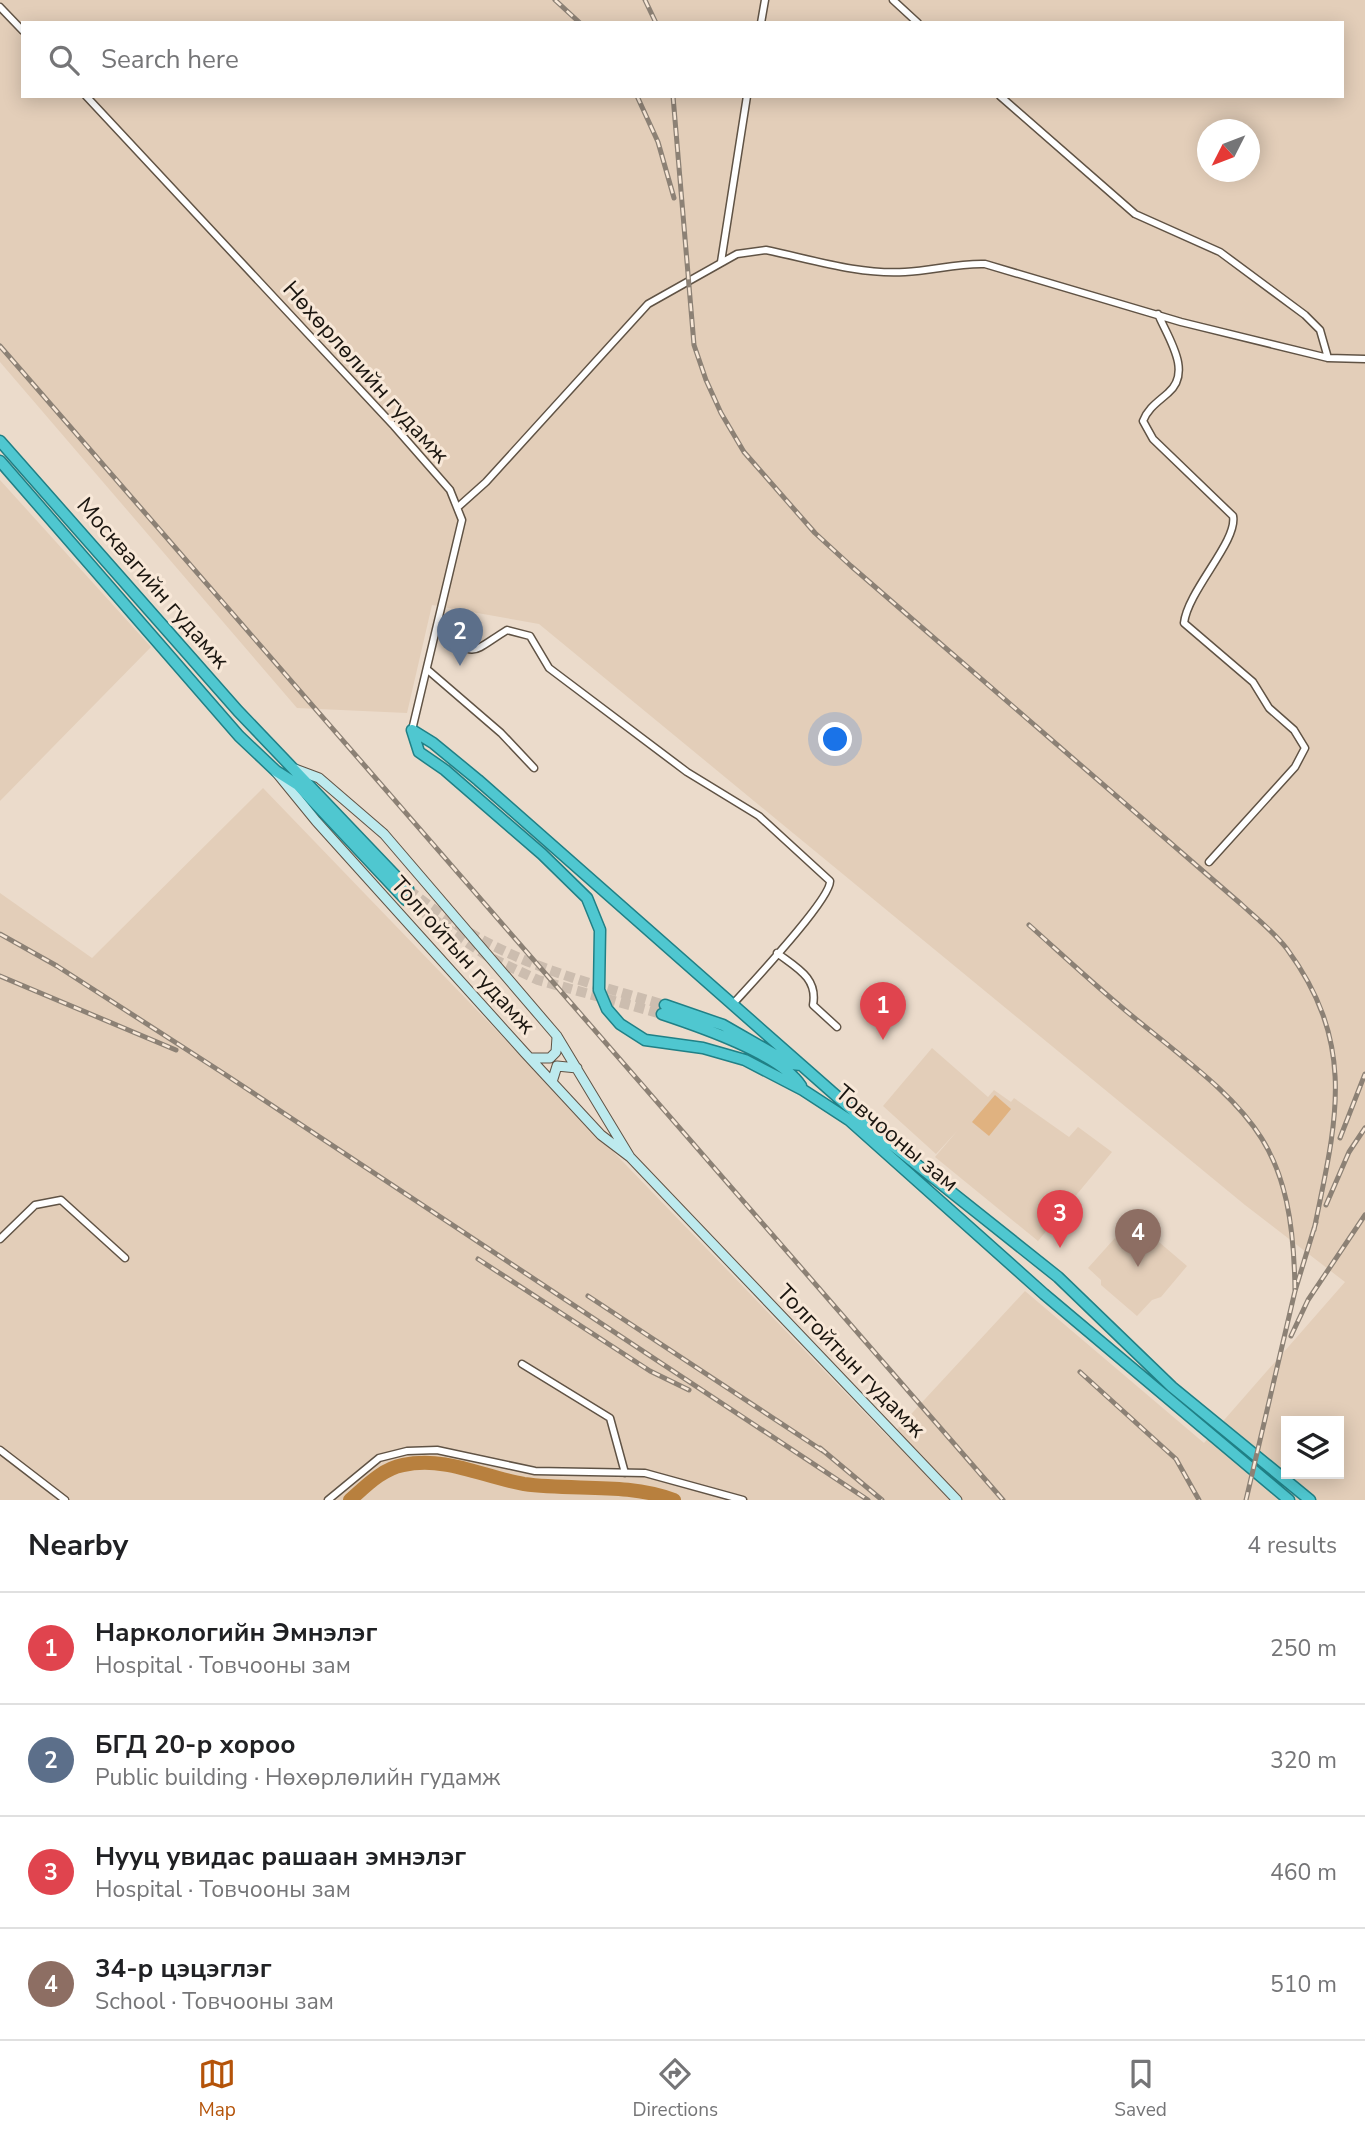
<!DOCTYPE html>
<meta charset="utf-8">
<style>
body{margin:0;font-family:"Nunito Sans",sans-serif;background:#f6f6f6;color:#202124}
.controls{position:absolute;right:21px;bottom:21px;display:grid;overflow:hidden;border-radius:0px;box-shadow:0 4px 18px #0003}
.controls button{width:63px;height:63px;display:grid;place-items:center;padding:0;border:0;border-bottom:2px solid #e0e0e0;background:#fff;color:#202124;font:35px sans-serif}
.compass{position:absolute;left:1197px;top:119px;width:63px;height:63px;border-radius:50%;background:#fff;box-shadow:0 4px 18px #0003;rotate:228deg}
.you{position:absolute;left:836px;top:740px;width:24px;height:24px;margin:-18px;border:5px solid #fff;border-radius:50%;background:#1a73e8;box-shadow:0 0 0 10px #1a73e833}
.badge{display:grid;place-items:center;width:46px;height:46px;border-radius:50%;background:#b45309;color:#fff;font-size:23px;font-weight:700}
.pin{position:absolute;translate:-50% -58px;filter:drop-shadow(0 2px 4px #0008)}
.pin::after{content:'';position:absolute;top:37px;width:24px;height:21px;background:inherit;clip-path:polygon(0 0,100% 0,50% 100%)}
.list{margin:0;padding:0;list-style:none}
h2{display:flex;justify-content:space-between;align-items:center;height:91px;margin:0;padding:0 28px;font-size:30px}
h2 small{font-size:23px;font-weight:400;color:#757577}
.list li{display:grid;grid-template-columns:46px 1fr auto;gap:21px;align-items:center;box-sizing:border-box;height:112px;padding:0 28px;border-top:2px solid #e0e0e0}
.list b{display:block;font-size:26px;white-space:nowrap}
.list p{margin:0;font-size:23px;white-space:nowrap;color:#757577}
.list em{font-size:23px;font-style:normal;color:#757577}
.icon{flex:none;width:38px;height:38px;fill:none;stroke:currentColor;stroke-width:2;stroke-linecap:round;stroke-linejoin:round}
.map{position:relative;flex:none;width:1365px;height:1500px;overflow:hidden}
.search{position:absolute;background:#fff;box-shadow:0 4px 18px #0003;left:21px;right:21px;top:21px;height:77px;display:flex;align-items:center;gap:18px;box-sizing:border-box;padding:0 24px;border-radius:0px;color:#757577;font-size:26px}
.sheet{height:539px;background:#fff}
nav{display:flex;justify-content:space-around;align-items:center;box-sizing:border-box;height:98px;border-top:2px solid #e0e0e0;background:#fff;font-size:19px;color:#757577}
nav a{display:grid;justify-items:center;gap:4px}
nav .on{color:#b45309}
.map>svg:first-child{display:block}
</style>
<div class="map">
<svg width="1365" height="1500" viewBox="0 0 1365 1500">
<rect width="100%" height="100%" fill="#ebdbcb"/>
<!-- built -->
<path fill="#e3ceb9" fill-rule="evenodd" d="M 0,0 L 1365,0 L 1365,1500 L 0,1500 L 0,893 L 92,958 L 263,788 L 889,1438 L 1025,1291 L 1204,1443 L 1345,1282 L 1245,1205 L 539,624 L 432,605 L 407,713 L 297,708 L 0,362 ZM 23,23 L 1342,23 L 1342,96 L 23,96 ZM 1208,130 L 1250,130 L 1250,172 L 1208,172 ZM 1286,1421 L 1339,1421 L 1339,1474 L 1286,1474 Z
M 0,480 L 151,647 L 0,801 Z
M 932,1048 L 988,1097 L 994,1090 L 1011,1102 L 1014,1098 L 1069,1137 L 1078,1127 L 1112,1152 L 1038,1241 L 935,1157 L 958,1130 L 936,1154 L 883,1106 Z
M 1132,1219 L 1187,1266 L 1161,1297 L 1152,1300 L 1137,1316 L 1101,1285 L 1101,1280 L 1088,1268 Z"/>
<!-- green -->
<path fill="#e0b280" d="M 995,1095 L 1011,1109 L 989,1136 L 972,1122 Z"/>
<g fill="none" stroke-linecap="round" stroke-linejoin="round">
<!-- river -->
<path stroke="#b8803e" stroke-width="14" d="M 350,1500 C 366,1486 382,1469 403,1465 C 446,1456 483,1477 524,1484 C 574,1491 626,1482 674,1500"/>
<!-- trunk-tunnel -->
<path stroke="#ccbdaf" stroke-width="10" stroke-dasharray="10 5" stroke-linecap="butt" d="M 408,889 C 492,959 564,976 665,1005
M 406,900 L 487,956 L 538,980 L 662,1014"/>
<!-- minor casing -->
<g stroke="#605345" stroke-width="9">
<path id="minor" d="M 893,0 L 918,23
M 0,7 L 23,31
M 761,23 L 765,0
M 86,96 L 394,426 L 450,490 L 462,520 L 412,730
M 1000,96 L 1135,214 L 1220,252 L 1305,315 L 1320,330 L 1328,358
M 721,262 L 747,96
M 1158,314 C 1168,338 1193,372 1168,393 C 1158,402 1148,408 1143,421 L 1153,439 L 1233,516 C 1238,541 1188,590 1184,623 L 1253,682 L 1269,708 L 1294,730 L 1305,748 L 1295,767 L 1209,862
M 458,507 L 486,482 L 648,304 L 737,254 L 766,250 C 810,259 859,275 905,272 C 932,271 957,263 985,264 L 1181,322 L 1328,358 L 1365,359
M 437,628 C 478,657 466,656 507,630 L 530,636 L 549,668 L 687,772 L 759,816 L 830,881 C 831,899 750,985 733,1004
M 429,671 L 501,733 L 534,768
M 777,953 C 797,968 818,978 813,1005 L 837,1027
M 0,1239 L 35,1205 L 61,1200 L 125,1258
M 522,1364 L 610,1418 L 625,1473
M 0,1450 L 65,1500
M 328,1500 L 379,1458 L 407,1451 L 437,1450 L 535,1471 L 645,1473 L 743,1500"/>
</g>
<!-- secondary casing -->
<g stroke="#605345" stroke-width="11">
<path id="secondary" d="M 295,769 L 319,778 L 384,834 L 557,1036 L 630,1157 L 957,1500
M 276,772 L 316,821 L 525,1053 L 601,1135 L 630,1157
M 530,1058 L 550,1058 L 556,1052 L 557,1037
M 552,1082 L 557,1066 L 577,1068"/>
</g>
<!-- trunk casing -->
<g stroke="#208086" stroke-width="13">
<path id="trunk" d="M 0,441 L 238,711 L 408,889
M 0,461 L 239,736 L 276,771 L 298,785 L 406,900
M 412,730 L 419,752 L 445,770 L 542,854 L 587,898 L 600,930 L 599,990 L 607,1009 L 620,1024 L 645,1040 L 703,1048 L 745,1060 L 803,1090 L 849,1120 L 1044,1294 L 1289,1500
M 412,730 L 433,743 L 478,780 L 891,1144 L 1058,1277 L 1172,1387 L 1310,1500
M 665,1005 L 723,1025 L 791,1064 L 801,1065
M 662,1014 C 698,1026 781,1054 801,1086"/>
</g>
<!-- minor -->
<use href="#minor" stroke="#fff" stroke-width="6"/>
<!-- secondary -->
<use href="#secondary" stroke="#bdeaee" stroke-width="9"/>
<!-- trunk -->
<use href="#trunk" stroke="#4fc7d0" stroke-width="10"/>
<!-- rail casing -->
<g stroke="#8c8175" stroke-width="5">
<path id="rail" d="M 555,0 L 580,23
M 645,0 L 656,23
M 637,96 L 658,142 L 674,198
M 673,96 L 694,345 L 706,380 L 721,413 L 744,452 L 815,533 L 851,566 L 1241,904 C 1256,918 1274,932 1287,949 C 1358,1046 1336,1122 1314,1230
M 0,346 L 1003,1500
M 1029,925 C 1066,958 1103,993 1142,1024 C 1252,1113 1293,1140 1295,1291
M 0,934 L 57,966 L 223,1073 L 868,1500
M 0,976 L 176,1050
M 1340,1138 L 1365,1074
M 1326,1205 L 1349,1152 L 1365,1128
M 478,1259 L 650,1371 L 689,1390
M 588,1296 L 826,1453
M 1291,1336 L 1308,1300 L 1365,1215
M 1080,1372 L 1176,1459 L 1199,1500
M 820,1448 L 882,1500
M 1246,1500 L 1295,1291 L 1316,1222"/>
</g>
<!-- rail -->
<use href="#rail" stroke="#f8e8d8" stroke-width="2.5" stroke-dasharray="8" stroke-linecap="butt"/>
</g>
<g text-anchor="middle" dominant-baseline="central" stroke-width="6" stroke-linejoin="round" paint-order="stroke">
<!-- street labels -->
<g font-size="23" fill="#1b1610" stroke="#f8e8d8">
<text transform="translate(366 372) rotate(48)">Нөхөрлөлийн гудамж</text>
<text transform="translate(153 583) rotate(49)">Москвагийн гудамж</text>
<text transform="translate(463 955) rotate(48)">Толгойтын гудамж</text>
<text transform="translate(897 1138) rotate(40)">Товчооны зам</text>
<text transform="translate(851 1361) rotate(46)">Толгойтын гудамж</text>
</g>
</g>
</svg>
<div class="controls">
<button><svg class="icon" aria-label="layers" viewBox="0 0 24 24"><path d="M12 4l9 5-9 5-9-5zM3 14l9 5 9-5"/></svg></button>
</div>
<svg class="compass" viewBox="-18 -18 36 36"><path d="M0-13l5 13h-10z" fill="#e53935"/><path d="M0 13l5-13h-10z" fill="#757577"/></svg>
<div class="you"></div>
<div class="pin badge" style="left:883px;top:1040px;background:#e0444e">1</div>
<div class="pin badge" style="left:460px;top:666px;background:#5c6f8a">2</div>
<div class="pin badge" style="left:1060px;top:1248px;background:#e0444e">3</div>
<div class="pin badge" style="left:1138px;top:1267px;background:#8d6e63">4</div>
<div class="search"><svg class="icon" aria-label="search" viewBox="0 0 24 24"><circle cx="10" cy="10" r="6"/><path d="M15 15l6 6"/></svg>Search here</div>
</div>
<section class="sheet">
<h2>Nearby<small>4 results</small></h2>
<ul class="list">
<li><span class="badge" style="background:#e0444e">1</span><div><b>Наркологийн Эмнэлэг</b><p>Hospital · Товчооны зам</p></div><em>250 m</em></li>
<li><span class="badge" style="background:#5c6f8a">2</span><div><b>БГД 20-р хороо</b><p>Public building · Нөхөрлөлийн гудамж</p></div><em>320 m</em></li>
<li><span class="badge" style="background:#e0444e">3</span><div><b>Нууц увидас рашаан эмнэлэг</b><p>Hospital · Товчооны зам</p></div><em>460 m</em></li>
<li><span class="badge" style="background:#8d6e63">4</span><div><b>34-р цэцэглэг</b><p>School · Товчооны зам</p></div><em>510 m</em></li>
</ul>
</section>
<nav>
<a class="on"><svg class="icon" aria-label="map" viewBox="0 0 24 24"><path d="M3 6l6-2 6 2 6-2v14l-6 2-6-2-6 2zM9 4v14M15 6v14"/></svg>Map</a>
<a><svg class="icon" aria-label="directions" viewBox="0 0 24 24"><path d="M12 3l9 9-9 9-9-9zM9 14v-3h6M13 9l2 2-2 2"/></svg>Directions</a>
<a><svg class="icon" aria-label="saved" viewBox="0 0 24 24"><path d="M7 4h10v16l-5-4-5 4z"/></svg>Saved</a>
</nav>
